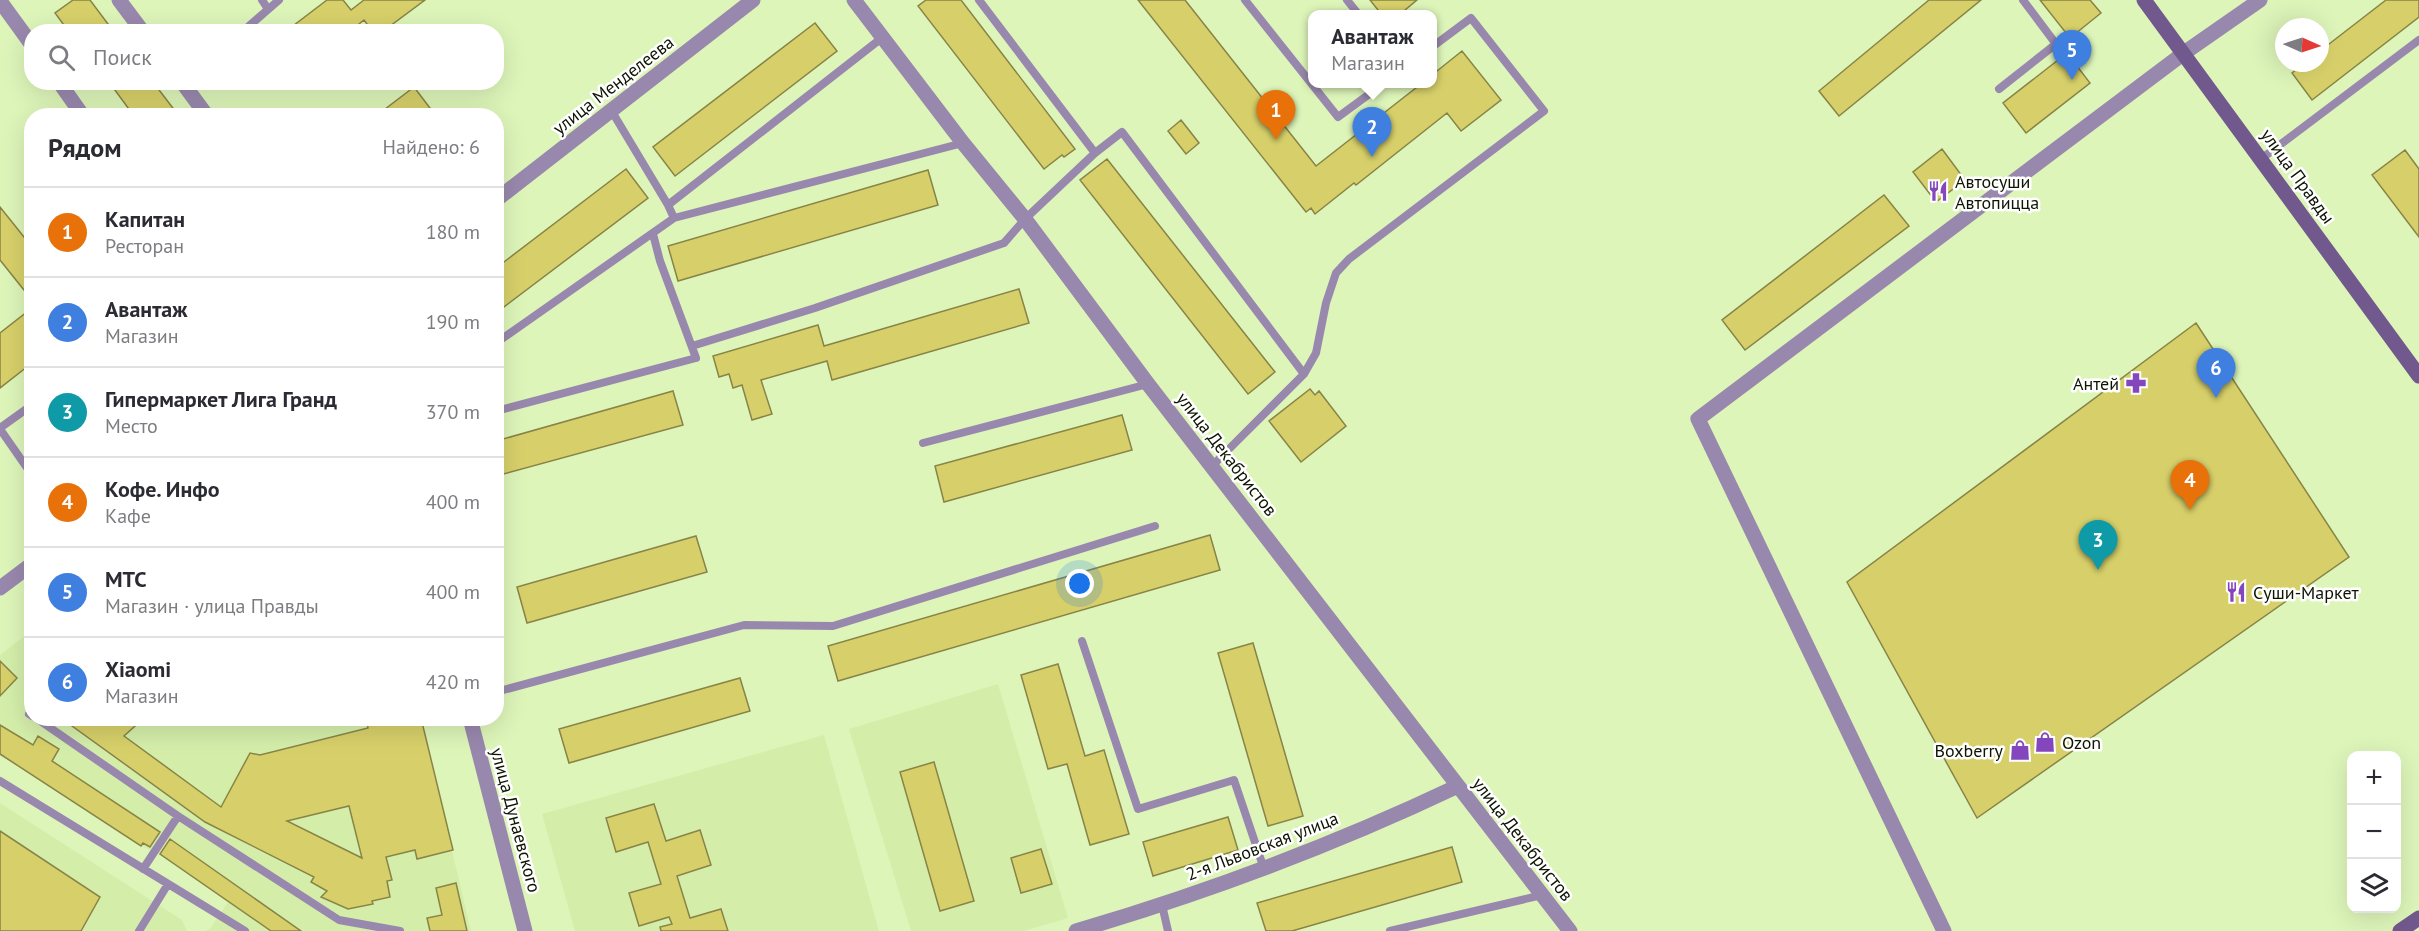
<!DOCTYPE html>
<html lang="ru">
<meta charset="utf-8">
<style>
body{margin:0;font-family:"PT Sans",sans-serif;background:#f7f7f7;color:#2b2b33}
.controls{position:absolute;right:18px;bottom:18px;display:grid;overflow:hidden;border-radius:12px;box-shadow:0 6px 24px #0002}
.controls button{width:54px;height:54px;display:grid;place-items:center;padding:0;border:0;border-bottom:2px solid #e1e1e2;background:#fff;color:#2b2b33;font:30px sans-serif}
.compass{position:absolute;left:2275px;top:18px;width:54px;height:54px;border-radius:50%;background:#fff;box-shadow:0 6px 24px #0002;rotate:93deg}
.you{position:absolute;left:1080px;top:584px;width:21px;height:21px;margin:-15px;border:4px solid #fff;border-radius:50%;background:#1a73e8;box-shadow:0 0 0 9px #1a73e833}
.badge{display:grid;place-items:center;width:39px;height:39px;border-radius:50%;background:#7c3aed;color:#fff;font-size:20px;font-weight:700}
.pin{position:absolute;translate:-50% -50px;filter:drop-shadow(0 2px 3px #0008)}
.pin::after{content:'';position:absolute;top:32px;width:21px;height:18px;background:inherit;clip-path:polygon(0 0,100% 0,50% 100%)}
.popup{position:absolute;left:1308px;top:10px;width:129px;height:78px;box-sizing:border-box;display:grid;place-content:center;border-radius:12px;background:#fff;filter:drop-shadow(0 2px 4px #0005);font-size:20px;white-space:nowrap;color:#7c7c81}
.popup b{font-size:22px;color:#2b2b33}
.popup::after{content:'';position:absolute;left:50%;top:100%;margin-left:-12px;border:12px solid transparent;border-top-color:#fff}
.list{margin:0;padding:0;list-style:none}
h2{display:flex;justify-content:space-between;align-items:center;height:78px;margin:0;padding:0 24px;font-size:26px}
h2 small{font-size:20px;font-weight:400;color:#7c7c81}
.list li{display:grid;grid-template-columns:39px 1fr auto;gap:18px;align-items:center;box-sizing:border-box;height:90px;padding:0 24px;border-top:2px solid #e1e1e2}
.list b{display:block;font-size:22px;white-space:nowrap}
.list p{margin:0;font-size:20px;white-space:nowrap;color:#7c7c81}
.list em{font-size:20px;font-style:normal;color:#7c7c81}
.icon{flex:none;width:33px;height:33px;fill:none;stroke:currentColor;stroke-width:2;stroke-linecap:round;stroke-linejoin:round}
.map{position:relative;flex:none;width:2419px;height:931px;overflow:hidden}
.search{position:absolute;background:#fff;box-shadow:0 6px 24px #0002;left:24px;top:24px;width:480px;height:66px;display:flex;align-items:center;gap:15px;box-sizing:border-box;padding:0 21px;border-radius:24px;color:#7c7c81;font-size:22px}
.panel{position:absolute;background:#fff;box-shadow:0 6px 24px #0002;left:24px;top:108px;width:480px;height:618px;border-radius:24px}
.map>svg:first-child{display:block}
</style>
<div class="map">
<svg width="2419" height="931" viewBox="0 0 2419 931">
<rect width="100%" height="100%" fill="#ddf5b9"/>
<!-- built -->
<path fill="#d4eeaa" d="M 31,631 L 32,718 L 421,719 L 471,931 L 205,931 L 210,929 L 228,902 L 161,855 L 141,846 L 0,755 L 0,655 Z
M 998,684 L 1068,918 L 1024,931 L 911,931 L 849,729 Z
M 824,735 L 879,931 L 575,931 L 542,814 Z
M 0,803 L 182,920 L 187,931 L 0,931 Z"/>
<!-- building -->
<path fill="#d7d06a" stroke="#888447" stroke-width="1.5" fill-rule="evenodd" d="M 73,0 L 90,0 L 114,32 L 69,32 L 55,13 Z
M 327,0 L 343,0 L 351,10 L 364,0 L 425,0 L 382,32 L 373,32 L 364,20 L 349,32 L 285,32 Z
M 926,0 L 961,0 L 1075,149 L 1064,157 L 1062,155 L 1044,169 L 918,6 Z
M 1138,0 L 1185,0 L 1316,166 L 1421,84 L 1432,84 L 1432,75 L 1462,51 L 1501,100 L 1461,131 L 1447,113 L 1356,185 L 1354,183 L 1315,214 L 1311,208 L 1306,212 Z
M 1370,0 L 1417,0 L 1399,15 L 1382,15 Z
M 1929,0 L 1981,0 L 1839,116 L 1819,91 Z
M 2040,0 L 2090,0 L 2101,13 L 2070,38 Z
M 2386,0 L 2419,0 L 2419,17 L 2312,100 L 2292,73 L 2305,63 L 2320,63 L 2320,51 Z
M 815,23 L 837,51 L 675,176 L 653,147 Z
M 2067,53 L 2090,83 L 2026,133 L 2003,103 Z
M 109,82 L 153,82 L 179,116 L 134,116 Z
M 414,87 L 436,116 L 376,116 Z
M 1181,120 L 1199,143 L 1186,154 L 1168,131 Z
M 1942,149 L 1965,180 L 1936,202 L 1913,172 Z
M 2405,150 L 2419,169 L 2419,237 L 2372,175 Z
M 1107,159 L 1275,372 L 1248,394 L 1080,180 Z
M 626,169 L 648,198 L 496,313 L 496,268 Z
M 928,170 L 938,205 L 678,281 L 668,246 Z
M 1884,195 L 1909,226 L 1745,350 L 1722,320 Z
M 0,207 L 32,247 L 32,300 L 0,260 Z
M 1019,289 L 1029,323 L 832,380 L 827,361 L 761,380 L 772,414 L 752,420 L 742,385 L 733,388 L 729,374 L 719,377 L 713,356 L 818,325 L 824,346 Z
M 32,308 L 32,363 L 0,388 L 0,333 Z
M 2196,323 L 2349,557 L 1977,818 L 1847,582 Z
M 1310,389 L 1315,395 L 1319,391 L 1346,426 L 1301,462 L 1269,421 Z
M 673,391 L 683,425 L 496,476 L 496,441 Z
M 1122,415 L 1132,450 L 944,502 L 935,466 Z
M 1210,535 L 1220,570 L 838,681 L 828,646 Z
M 696,536 L 707,572 L 527,623 L 517,587 Z
M 1253,643 L 1303,816 L 1268,826 L 1218,653 Z
M 0,661 L 17,678 L 0,696 Z
M 1058,664 L 1085,756 L 1104,750 L 1129,834 L 1090,845 L 1067,764 L 1048,769 L 1021,675 Z
M 740,678 L 750,711 L 569,763 L 559,729 Z
M 61,718 L 144,718 L 124,736 L 221,807 L 250,753 L 260,755 L 368,728 L 366,718 L 421,718 L 453,850 L 417,859 L 415,850 L 386,857 L 392,880 L 387,881 L 390,897 L 372,901 L 373,904 L 348,909 L 321,897 L 327,891 L 311,882 L 314,877 L 205,822 ZM 349,806 L 362,858 L 287,821 Z
M 0,725 L 33,745 L 38,736 L 59,749 L 52,761 L 160,832 L 150,847 L 143,843 L 141,846 L 0,754 Z
M 934,762 L 974,901 L 940,911 L 900,772 Z
M 654,804 L 666,841 L 700,830 L 711,865 L 677,876 L 690,918 L 721,909 L 728,931 L 661,931 L 660,927 L 672,924 L 669,917 L 639,926 L 629,893 L 661,884 L 648,842 L 616,852 L 606,818 Z
M 1228,817 L 1238,850 L 1153,876 L 1143,842 Z
M 0,831 L 100,897 L 81,931 L 0,931 Z
M 170,839 L 301,931 L 271,931 L 160,854 Z
M 1452,847 L 1462,882 L 1292,931 L 1266,931 L 1257,903 Z
M 1041,849 L 1052,884 L 1021,893 L 1011,858 Z
M 456,883 L 467,931 L 430,931 L 427,918 L 442,915 L 436,888 Z"/>
<g fill="none" stroke-linecap="round" stroke-linejoin="round">
<!-- lane -->
<path stroke="#9988ad" stroke-width="8" d="M 262,0 L 268,9
M 1245,0 L 1338,117 L 1383,84
M 1347,0 L 1359,15
M 242,32 L 279,0
M 1999,89 L 2056,44 L 2023,0
M 611,110 L 668,205
M 1095,153 L 1122,132 L 1304,374
M 2261,159 L 2419,40
M 674,218 L 668,205 L 883,37
M 496,343 L 674,218 L 963,143
M 692,346 L 815,308 L 1004,243 L 1025,219 L 1095,153 L 979,0
M 496,411 L 696,358 L 660,261 L 653,234
M 0,428 L 32,405
M 0,429 L 32,475
M 923,443 L 1148,384
M 1212,466 L 1304,374 L 1316,353 L 1326,303 L 1336,273 L 1349,259 L 1544,111 L 1471,18 L 1432,47
M 1082,641 L 1138,809 L 1234,780 L 1263,866
M 496,692 L 744,625 L 833,626 L 1155,526
M 29,714 L 32,716
M 36,718 L 178,816
M 0,781 L 245,931
M 143,869 L 178,816 L 339,920 L 400,931
M 1162,905 L 1168,931
M 139,931 L 168,884
M 1390,931 L 1542,895"/>
<!-- street -->
<path stroke="#9988ad" stroke-width="15" d="M 119,0 L 143,32
M 854,0 L 963,143 L 1025,219 L 1148,384 L 1570,931
M 0,1 L 32,45
M 59,82 L 83,116
M 182,82 L 207,116
M 496,200 L 753,0
M 0,588 L 32,564
M 470,718 L 525,931
M 1076,931 C 1205,893 1336,844 1458,786
M 1944,931 L 1698,419 L 2184,53 L 2260,0"/>
<!-- secondary -->
<path stroke="#72598d" stroke-width="15" d="M 2144,0 L 2419,376
M 2400,931 L 2419,918"/>
</g>
<!-- icons -->
<defs>
<g id="restaurant-bare" transform="scale(1.62)"><path d="M-5-6h1v4h1v-4h1v4h1v-4h1v5L-1.5 .5V6h-2V.5L-5-1ZM5-6V6H3V1.5H1.5Q1.5-4 5-6Z" fill="#8446bc" stroke="#fff" stroke-width="2.5" paint-order="stroke"/></g>
<g id="pharmacy-bare" transform="scale(1.62)"><path d="M-2-6h4v4h4v4h-4v4h-4v-4h-4v-4h4Z" fill="#8446bc" stroke="#fff" stroke-width="2.5" paint-order="stroke"/></g>
<g id="shop-bare" transform="scale(1.62)"><path d="M-5-2.5h2.3a2.7 3.5 0 0 1 5.4 0H5L5.5 6h-11ZM-1.5-2.5h3a1.5 2.3 0 0 0-3 0Z" fill="#8446bc" stroke="#fff" stroke-width="2.5" paint-order="stroke"/></g>
</defs>
<g fill-rule="evenodd">
<use href="#restaurant-bare" x="1938" y="191"/>
<use href="#pharmacy-bare" x="2136" y="383"/>
<use href="#restaurant-bare" x="2236" y="592"/>
<use href="#shop-bare" x="2045" y="742"/>
<use href="#shop-bare" x="2020" y="750"/>
</g>
<g text-anchor="middle" dominant-baseline="central" stroke-width="5" stroke-linejoin="round" paint-order="stroke">
<!-- street labels -->
<g font-size="18" fill="#0d1401" stroke="#fff">
<text transform="translate(613 85) rotate(-38)">улица Менделеева</text>
<text transform="translate(2298 176) rotate(54)">улица Правды</text>
<text transform="translate(1227 454) rotate(52)">улица Декабристов</text>
<text transform="translate(516 820) rotate(75)">улица Дунаевского</text>
<text transform="translate(1523 839) rotate(52)">улица Декабристов</text>
<text transform="translate(1262 846) rotate(-21)">2-я Львовская улица</text>
</g>
<!-- poi labels -->
<g font-size="18" fill="#0d1401" stroke="#fff" text-anchor="start">
<text x="1955" y="181">Автосуши<tspan x="1955" dy="21">Автопицца</tspan></text>
<text x="2119" y="383" text-anchor="end">Антей</text>
<text x="2253" y="592">Суши-Маркет</text>
<text x="2062" y="742">Ozon</text>
<text x="2003" y="750" text-anchor="end">Boxberry</text>
</g>
</g>
</svg>
<div class="controls">
<button>+</button>
<button>−</button>
<button><svg class="icon" aria-label="layers" viewBox="0 0 24 24"><path d="M12 4l9 5-9 5-9-5zM3 14l9 5 9-5"/></svg></button>
</div>
<svg class="compass" viewBox="-18 -18 36 36"><path d="M0-13l5 13h-10z" fill="#e53935"/><path d="M0 13l5-13h-10z" fill="#7c7c81"/></svg>
<div class="you"></div>
<div class="pin badge" style="left:1276px;top:140px;background:#e8710a">1</div>
<div class="pin badge" style="left:1372px;top:157px;background:#3f7fe0">2</div>
<div class="popup"><b>Авантаж</b>Магазин</div>
<div class="pin badge" style="left:2098px;top:570px;background:#0f9aa8">3</div>
<div class="pin badge" style="left:2190px;top:510px;background:#e8710a">4</div>
<div class="pin badge" style="left:2072px;top:80px;background:#3f7fe0">5</div>
<div class="pin badge" style="left:2216px;top:398px;background:#3f7fe0">6</div>
<div class="search"><svg class="icon" aria-label="search" viewBox="0 0 24 24"><circle cx="10" cy="10" r="6"/><path d="M15 15l6 6"/></svg>Поиск</div>
<section class="panel">
<h2>Рядом<small>Найдено: 6</small></h2>
<ul class="list">
<li><span class="badge" style="background:#e8710a">1</span><div><b>Капитан</b><p>Ресторан</p></div><em>180 m</em></li>
<li><span class="badge" style="background:#3f7fe0">2</span><div><b>Авантаж</b><p>Магазин</p></div><em>190 m</em></li>
<li><span class="badge" style="background:#0f9aa8">3</span><div><b>Гипермаркет Лига Гранд</b><p>Место</p></div><em>370 m</em></li>
<li><span class="badge" style="background:#e8710a">4</span><div><b>Кофе. Инфо</b><p>Кафе</p></div><em>400 m</em></li>
<li><span class="badge" style="background:#3f7fe0">5</span><div><b>МТС</b><p>Магазин · улица Правды</p></div><em>400 m</em></li>
<li><span class="badge" style="background:#3f7fe0">6</span><div><b>Xiaomi</b><p>Магазин</p></div><em>420 m</em></li>
</ul>
</section>
</div>
